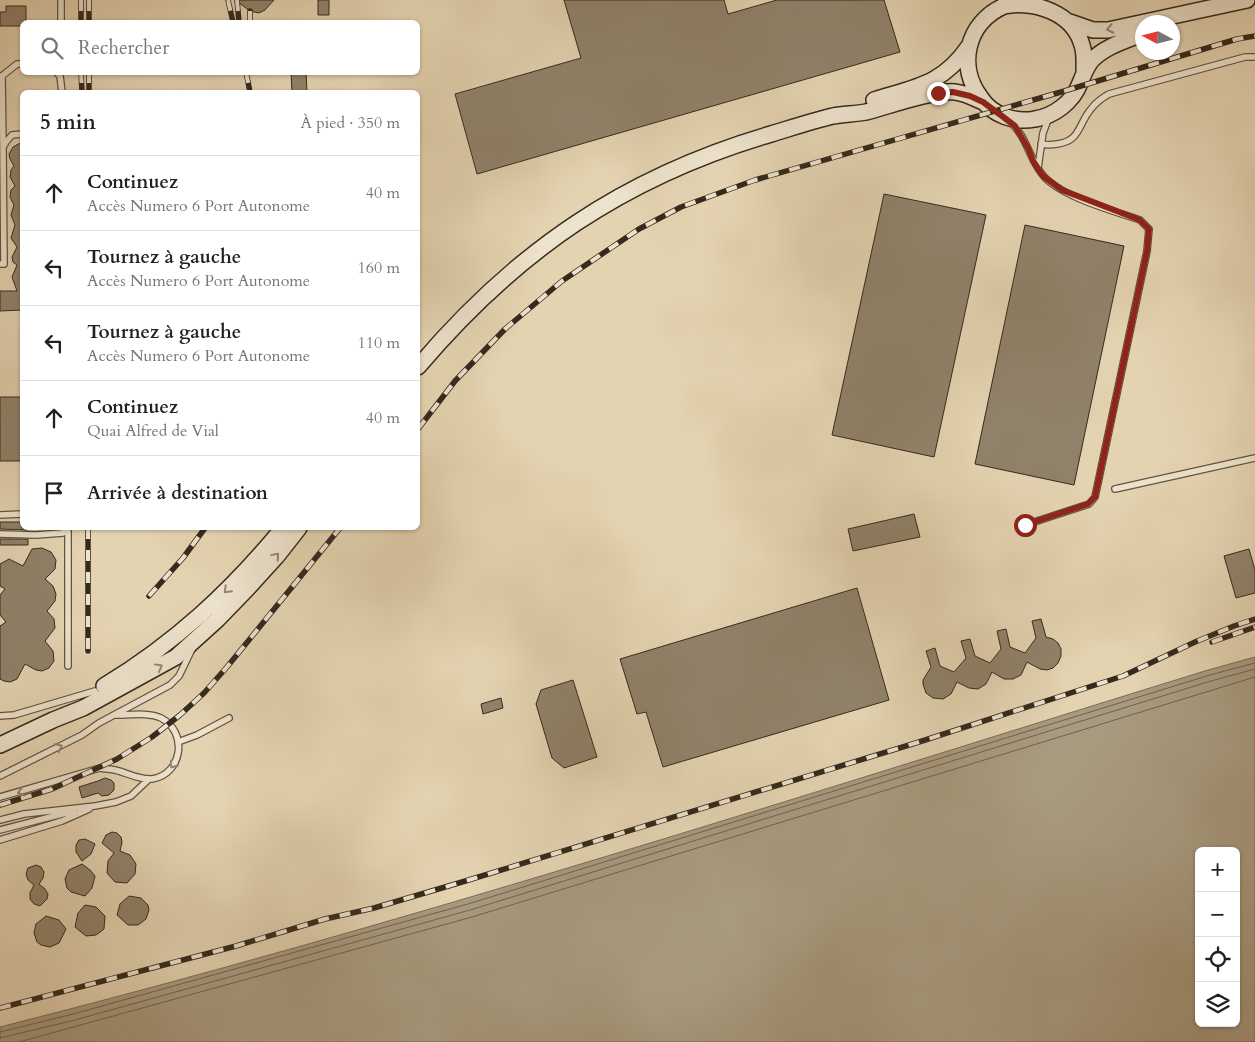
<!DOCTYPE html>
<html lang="fr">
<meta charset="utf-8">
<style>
body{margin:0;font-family:Cardo,serif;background:#f2f2f2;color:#202124}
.controls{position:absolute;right:15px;bottom:15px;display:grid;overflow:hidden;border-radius:8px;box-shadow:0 1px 4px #0004}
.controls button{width:45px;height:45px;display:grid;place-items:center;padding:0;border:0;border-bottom:1px solid #e0e0e0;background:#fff;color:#202124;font:25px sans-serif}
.compass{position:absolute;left:1135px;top:15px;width:45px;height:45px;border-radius:50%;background:#fff;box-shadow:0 1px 4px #0004;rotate:277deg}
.stop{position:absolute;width:15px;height:15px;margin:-11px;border:4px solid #8f2418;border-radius:50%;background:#fff}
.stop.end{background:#8f2418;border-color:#fff;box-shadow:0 1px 5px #0008}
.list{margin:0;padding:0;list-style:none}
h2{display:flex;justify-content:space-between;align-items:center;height:65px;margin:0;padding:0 20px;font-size:21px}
h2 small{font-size:16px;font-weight:400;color:#757577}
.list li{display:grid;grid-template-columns:32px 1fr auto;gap:15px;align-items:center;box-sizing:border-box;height:75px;padding:0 20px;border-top:1px solid #e0e0e0}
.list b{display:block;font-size:19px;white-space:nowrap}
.list p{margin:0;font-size:16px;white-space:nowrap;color:#757577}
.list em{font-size:16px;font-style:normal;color:#757577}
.icon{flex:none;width:28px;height:28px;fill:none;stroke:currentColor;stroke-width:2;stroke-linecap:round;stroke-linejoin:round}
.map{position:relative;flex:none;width:1255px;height:1042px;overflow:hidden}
.search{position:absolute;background:#fff;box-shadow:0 1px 4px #0004;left:20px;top:20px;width:400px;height:55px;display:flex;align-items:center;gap:12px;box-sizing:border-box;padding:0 18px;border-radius:8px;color:#757577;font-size:19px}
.panel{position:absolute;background:#fff;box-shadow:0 1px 4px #0004;left:20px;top:90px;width:400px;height:440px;border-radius:8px}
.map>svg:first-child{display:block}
</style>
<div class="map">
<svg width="1255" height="1042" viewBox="0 0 1255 1042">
<rect width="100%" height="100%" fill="#e4d3b1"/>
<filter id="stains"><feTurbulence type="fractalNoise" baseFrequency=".004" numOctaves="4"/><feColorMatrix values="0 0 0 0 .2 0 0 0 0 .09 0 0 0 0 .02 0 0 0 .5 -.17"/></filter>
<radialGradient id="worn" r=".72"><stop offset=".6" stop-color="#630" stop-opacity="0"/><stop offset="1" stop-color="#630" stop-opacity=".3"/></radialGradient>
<!-- water -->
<path fill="#a89a7f" stroke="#7a6d58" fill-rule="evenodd" d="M 1255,657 L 1255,1042 L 0,1042 L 0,1027 C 407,924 807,794 1208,670 ZM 1199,851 L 1236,851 L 1236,1023 L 1199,1023 Z"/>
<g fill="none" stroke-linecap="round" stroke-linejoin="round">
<!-- shore -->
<path stroke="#6e624e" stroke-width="1" d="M 0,1032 L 73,1014 L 468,904 L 1210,675 L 1255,663
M 0,1038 L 75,1020 L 470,910 L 1211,681 L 1255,669
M 19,1042 L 472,917 L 1255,677"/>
</g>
<!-- building -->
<path fill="#90826a" stroke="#352a1e" d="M 235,0 L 274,0 L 265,10 L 259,13 L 250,11 Z
M 318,0 L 329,0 L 329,15 L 318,15 Z
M 564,0 L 724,0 L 728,14 L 777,0 L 884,0 L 900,52 L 477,174 L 455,94 L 581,58 Z
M 6,6 L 26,6 L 26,22 L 22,22 L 22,26 L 0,26 L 0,12 L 6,12 Z
M 291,72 L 306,72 L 307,92 L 292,92 Z
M 22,142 L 22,310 L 0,311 L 0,291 L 17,291 L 12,277 L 17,265 L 13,262 L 12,257 L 17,247 L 11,238 L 15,225 L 11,215 L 14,205 L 10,197 L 11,190 L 15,186 L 10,177 L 11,170 L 14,166 L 10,159 L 9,154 L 13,147 Z
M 884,194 L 986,215 L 934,457 L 832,435 Z
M 1025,225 L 1124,246 L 1074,485 L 975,464 Z
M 0,397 L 22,397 L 22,461 L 0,461 Z
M 914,514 L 920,537 L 853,551 L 848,529 Z
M 0,522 L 22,522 L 22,528 L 28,528 L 28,530 L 0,529 Z
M 0,539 L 28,539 L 28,545 L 0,545 Z
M 42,548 L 51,552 L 56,560 L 55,569 L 45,579 L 53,586 L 56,594 L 55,601 L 47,611 L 54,619 L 55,628 L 45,641 L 53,651 L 54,661 L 49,668 L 42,671 L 36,670 L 25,664 L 17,679 L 10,682 L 4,681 L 0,679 L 0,626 L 6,622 L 0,615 L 0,595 L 5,589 L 0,586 L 0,564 L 9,559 L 23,566 L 32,549 Z
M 1249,549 L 1255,570 L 1255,593 L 1236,598 L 1224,556 Z
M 857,588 L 889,700 L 663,767 L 646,712 L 637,714 L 620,659 Z
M 1041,619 L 1046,637 L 1053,639 L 1058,643 L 1061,649 L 1061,656 L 1058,663 L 1053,668 L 1047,670 L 1040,669 L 1027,662 L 1021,675 L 1013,679 L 1004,679 L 992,672 L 986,684 L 978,689 L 969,688 L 957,682 L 951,694 L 943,699 L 933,698 L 926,693 L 923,684 L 923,680 L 931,667 L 926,651 L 935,648 L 940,666 L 954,672 L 966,658 L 961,641 L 970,639 L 975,656 L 990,663 L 1001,649 L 997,631 L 1006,629 L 1010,647 L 1025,653 L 1036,638 L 1032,621 Z
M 573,680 L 597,757 L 564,768 L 552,758 L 536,704 L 541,690 Z
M 501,698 L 503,708 L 483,714 L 481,704 Z
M 105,778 L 111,780 L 114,783 L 114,790 L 109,795 L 102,796 L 98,793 L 82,798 L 79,787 L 98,781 Z
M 112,832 L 117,833 L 121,837 L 122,842 L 120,851 L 130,855 L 136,864 L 135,874 L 127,883 L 115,882 L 107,873 L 108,861 L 114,853 L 102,843 L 106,835 Z
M 85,839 L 95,844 L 91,854 L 82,861 L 76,852 L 76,845 L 79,840 Z
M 82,864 L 90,870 L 95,876 L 92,888 L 85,896 L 71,892 L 67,888 L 65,879 L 69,870 Z
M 36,865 L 41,867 L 44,872 L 43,878 L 39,884 L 45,889 L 48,894 L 47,899 L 40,906 L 34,904 L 30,899 L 30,893 L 34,885 L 28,880 L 26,874 L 28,868 Z
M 129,896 L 141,898 L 148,905 L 149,910 L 146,919 L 138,925 L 128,925 L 117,915 L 120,904 Z
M 85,905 L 96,907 L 105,916 L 104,929 L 96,935 L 86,936 L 75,927 L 78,913 Z
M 46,916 L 59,920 L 66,929 L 59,943 L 50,947 L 41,945 L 37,942 L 34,933 L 36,924 Z"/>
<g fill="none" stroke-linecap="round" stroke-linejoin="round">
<!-- lane casing -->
<g stroke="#615443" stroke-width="8">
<path id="lane" d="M 61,22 L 61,0
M 56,72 L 60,76 L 62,92
M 0,76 L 2,76 L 17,64 L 22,64
M 2,76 L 3,146
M 1010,122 C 1026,135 1029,158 1042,174 C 1058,196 1114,211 1140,220 L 1149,229 L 1147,251 L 1095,497 L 1089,504 L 1025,525
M 1041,144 C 1047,145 1051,145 1057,144 C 1081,141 1078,124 1091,109 C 1096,102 1102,98 1109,94 L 1245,57 L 1255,57
M 1038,168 L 1043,133 L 1049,117
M 0,264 L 4,264 L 3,147 L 6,142 L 12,135 L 22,134
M 1115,489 L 1255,458
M 0,515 L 22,514
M 0,534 L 36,535 L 63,533 L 65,528
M 68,666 L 68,528
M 0,716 L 14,715 L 95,691
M 178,742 L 197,735 L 229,718
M 0,776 L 82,735 L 99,723 L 170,685 L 179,676 L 192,649
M 0,797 L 100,768 C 105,769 110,769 115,770 C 128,773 138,780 152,779 C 183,774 188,732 161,718 C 149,712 129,715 115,715
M 0,820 L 24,814 L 95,806 L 116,802 L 131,796 L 149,779
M 0,830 L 74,811
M 0,840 L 62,821 L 89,809"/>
</g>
<!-- secondary casing -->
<g stroke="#352a1e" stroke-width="18">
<path id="secondary" d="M 1070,22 L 1093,30 L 1108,30 L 1247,0
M 1084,71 C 1084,62 1085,54 1082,45 C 1073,13 1035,0 1004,6 C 966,23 957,67 981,98 C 992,115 1015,123 1035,119 C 1054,116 1073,102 1080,83 C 1084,74 1086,67 1092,60 C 1106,46 1125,41 1142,34
M 874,100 C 916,87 942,85 969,46
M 418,367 C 516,251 624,177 771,134 C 791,128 812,121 833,116 C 844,114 855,114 866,112 C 889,106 933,90 955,92 C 965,93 974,98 983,102
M 104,686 C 175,643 230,592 283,528
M 0,745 L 53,720 L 83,708 L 176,657 L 217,620 L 248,588 L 277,556 L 299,528"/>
</g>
<!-- lane -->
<use href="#lane" stroke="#ede2cc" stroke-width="5.5"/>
<!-- secondary -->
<use href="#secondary" stroke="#ede2cc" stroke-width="15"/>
<!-- rail casing -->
<g stroke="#352a1e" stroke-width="5.5">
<path id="rail" d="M 81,0 L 81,22
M 89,0 L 89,22
M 228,0 L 233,22
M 237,0 L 239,22
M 250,11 L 250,22
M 81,72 L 82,92
M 89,72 L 89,92
M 246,72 L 250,92
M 418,429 L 455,381 L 505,329 L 562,281 L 639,229 L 681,207 L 755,180 L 1061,92 L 1237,39 L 1255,36
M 88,528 L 88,651
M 149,596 L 183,558 L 205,528
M 1212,642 L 1255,627
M 0,805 L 52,789 L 117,759 L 152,737 L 180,715 L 204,693 L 227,667 L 340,528
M 0,1008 L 236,946 L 325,919 L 374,908 L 462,882 L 919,742 L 1123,676 L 1195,642 L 1234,626 L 1255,619"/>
</g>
<!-- rail -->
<use href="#rail" stroke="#ede2cc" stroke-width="4" stroke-dasharray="11" stroke-linecap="butt"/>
</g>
<!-- one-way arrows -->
<defs><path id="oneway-chevron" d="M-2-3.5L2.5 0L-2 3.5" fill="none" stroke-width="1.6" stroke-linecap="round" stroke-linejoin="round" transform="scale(1.25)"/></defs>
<g stroke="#918675">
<use href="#oneway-chevron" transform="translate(1110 29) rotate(168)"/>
<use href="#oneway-chevron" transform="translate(276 556) rotate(-50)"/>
<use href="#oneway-chevron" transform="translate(227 590) rotate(135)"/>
<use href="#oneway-chevron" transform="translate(159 667) rotate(-29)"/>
<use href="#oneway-chevron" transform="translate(59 747) rotate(-27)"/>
<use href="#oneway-chevron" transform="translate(173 765) rotate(126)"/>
<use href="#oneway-chevron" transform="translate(21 792) rotate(165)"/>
</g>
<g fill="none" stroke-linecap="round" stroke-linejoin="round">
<!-- route -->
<path stroke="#8f2418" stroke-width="6" d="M 938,93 L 953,92 L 970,96 L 983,102 L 1002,116 L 1015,126 L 1028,148 L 1033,161 L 1043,176 L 1062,190 L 1140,220 L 1149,229 L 1147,251 L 1095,497 L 1088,504 L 1025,525"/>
</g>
<rect width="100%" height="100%" filter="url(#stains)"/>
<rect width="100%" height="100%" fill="url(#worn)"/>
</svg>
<div class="controls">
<button>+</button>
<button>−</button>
<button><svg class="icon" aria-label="locate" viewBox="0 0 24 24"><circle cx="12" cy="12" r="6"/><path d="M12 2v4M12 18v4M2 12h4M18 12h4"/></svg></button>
<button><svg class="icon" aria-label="layers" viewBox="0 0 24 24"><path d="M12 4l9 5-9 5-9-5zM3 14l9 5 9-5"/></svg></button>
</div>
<svg class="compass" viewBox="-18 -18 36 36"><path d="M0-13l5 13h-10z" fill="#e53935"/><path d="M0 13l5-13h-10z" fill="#757577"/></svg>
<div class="stop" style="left:1025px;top:525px"></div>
<div class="stop end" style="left:938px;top:93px"></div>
<div class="search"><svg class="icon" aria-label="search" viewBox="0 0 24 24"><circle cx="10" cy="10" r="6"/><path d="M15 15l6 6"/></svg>Rechercher</div>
<section class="panel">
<h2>5 min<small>À pied · 350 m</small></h2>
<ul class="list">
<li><svg class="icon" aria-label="ahead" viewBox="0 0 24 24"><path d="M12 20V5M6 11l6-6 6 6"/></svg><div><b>Continuez</b><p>Accès Numero 6 Port Autonome</p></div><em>40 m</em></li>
<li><svg class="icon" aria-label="left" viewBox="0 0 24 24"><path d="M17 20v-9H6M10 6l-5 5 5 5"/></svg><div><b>Tournez à gauche</b><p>Accès Numero 6 Port Autonome</p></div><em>160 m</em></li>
<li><svg class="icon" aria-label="left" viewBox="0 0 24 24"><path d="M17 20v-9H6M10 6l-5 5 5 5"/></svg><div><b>Tournez à gauche</b><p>Accès Numero 6 Port Autonome</p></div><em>110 m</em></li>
<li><svg class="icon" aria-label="ahead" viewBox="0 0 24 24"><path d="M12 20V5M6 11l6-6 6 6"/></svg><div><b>Continuez</b><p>Quai Alfred de Vial</p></div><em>40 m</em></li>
<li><svg class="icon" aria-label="arrive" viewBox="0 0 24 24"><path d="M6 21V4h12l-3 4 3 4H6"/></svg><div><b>Arrivée à destination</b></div></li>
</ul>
</section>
</div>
